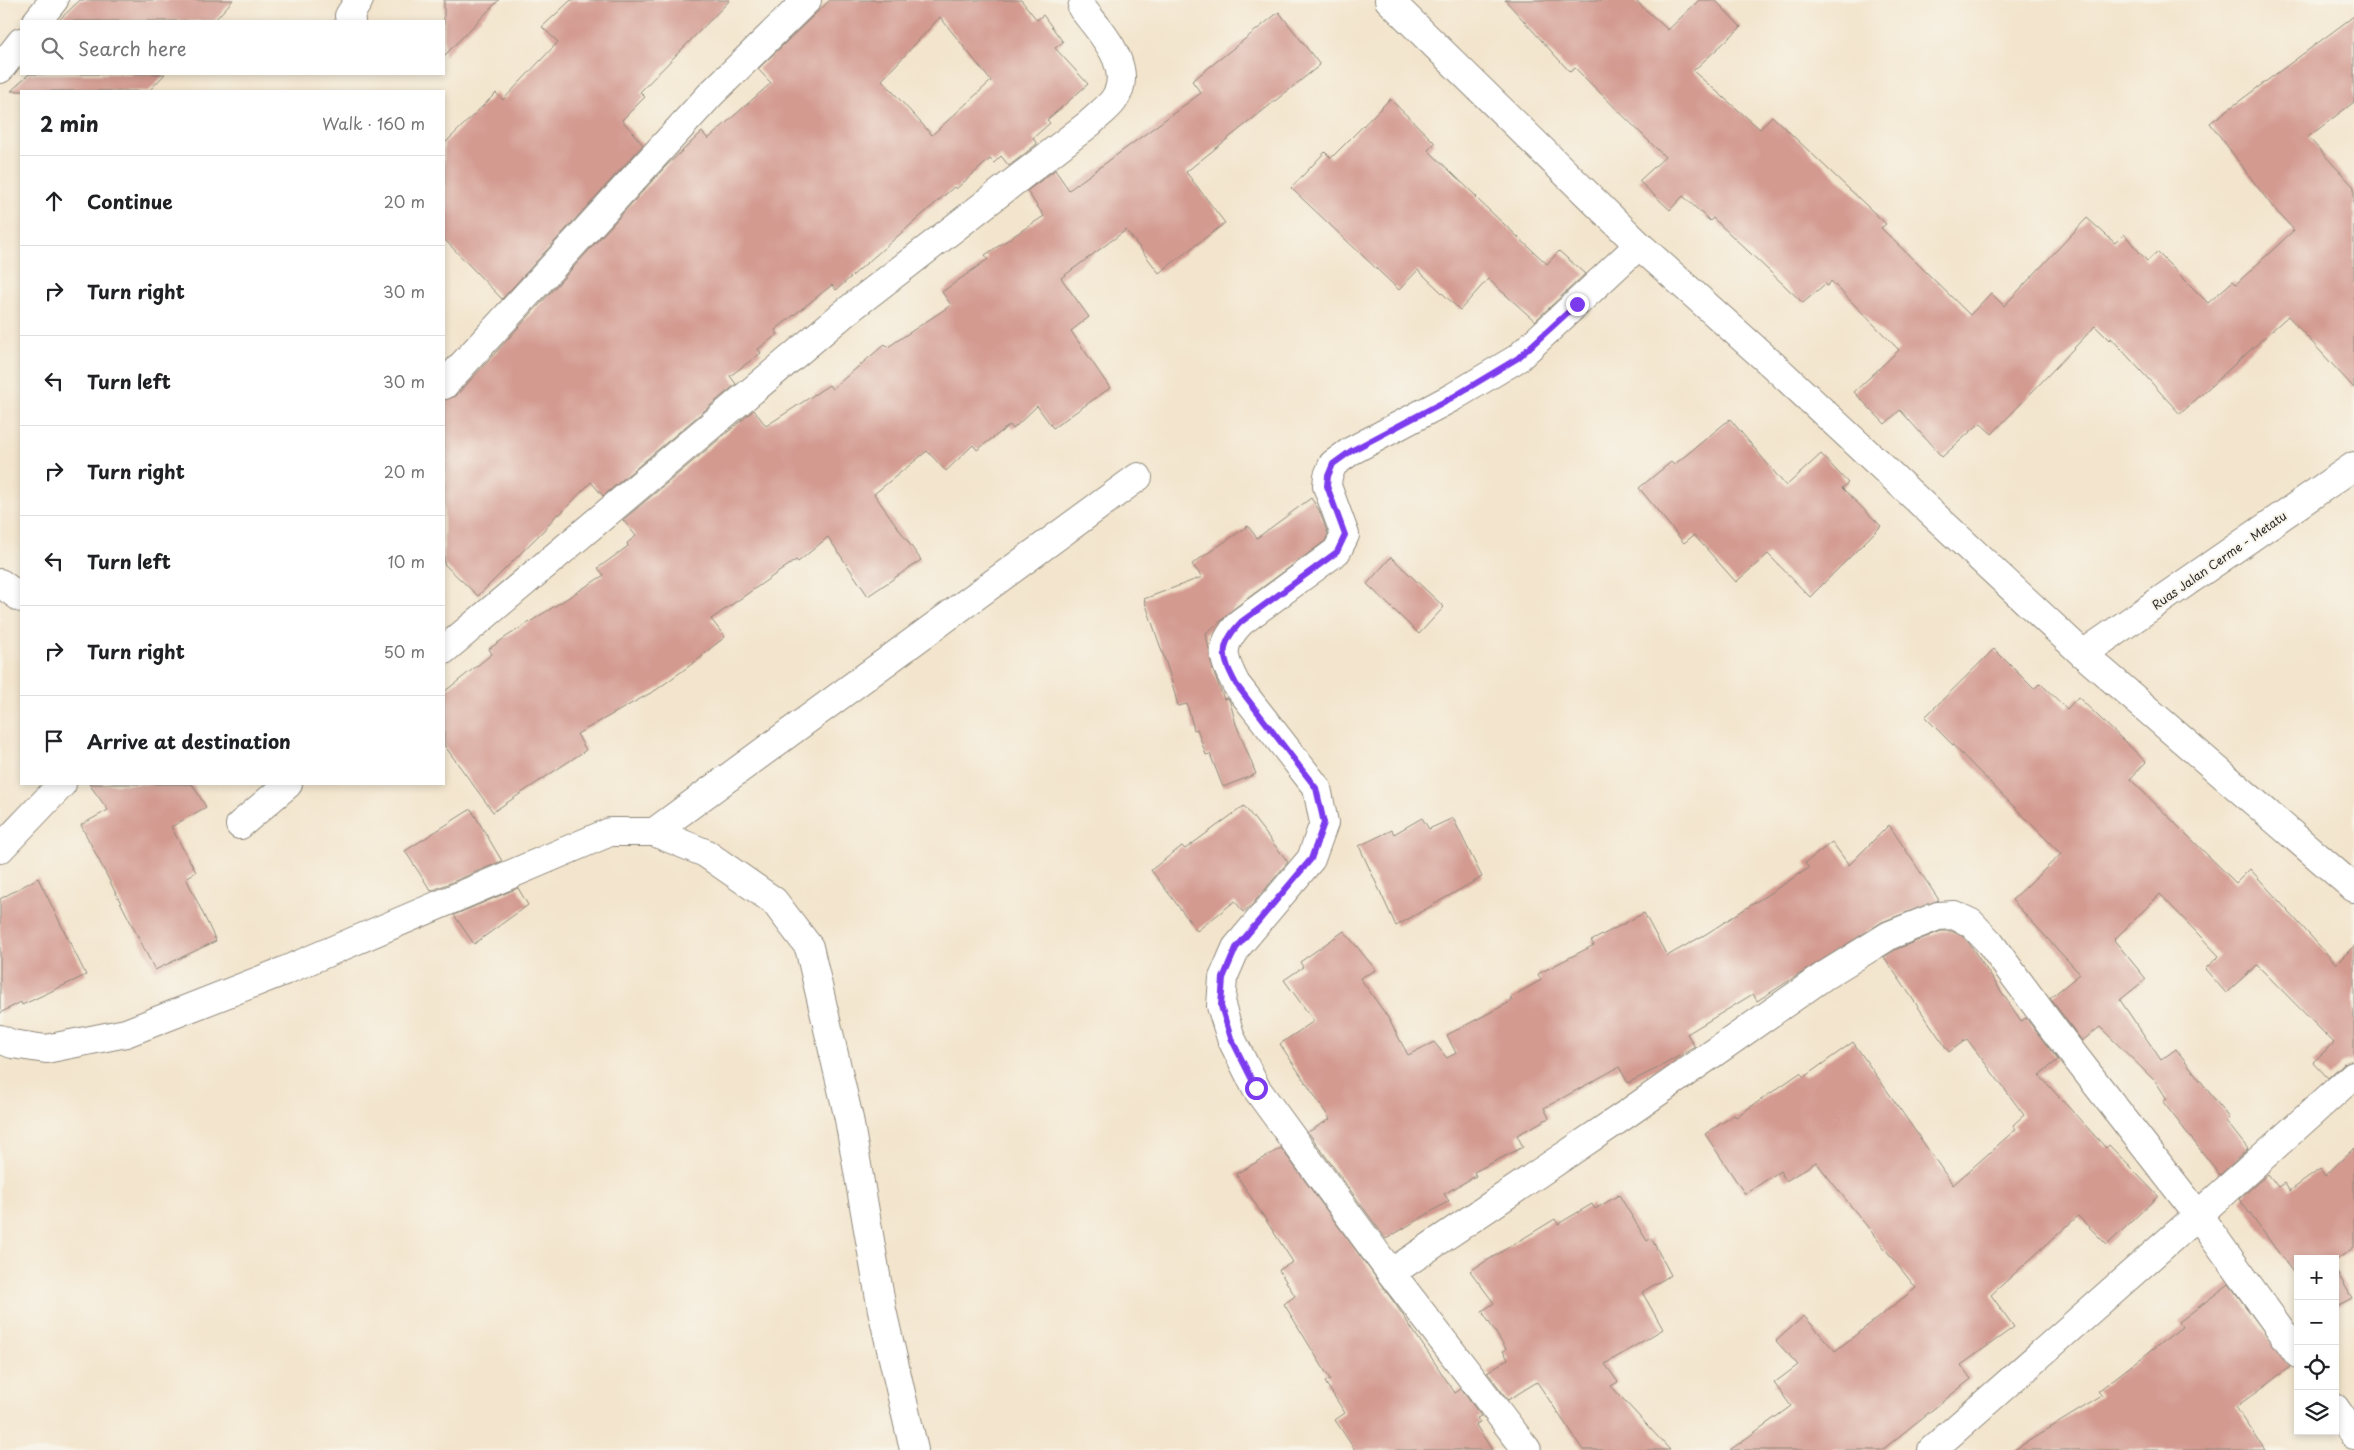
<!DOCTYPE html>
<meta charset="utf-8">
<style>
body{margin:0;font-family:"Playpen Sans",sans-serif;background:#f2f2f2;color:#202124}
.controls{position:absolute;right:15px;bottom:15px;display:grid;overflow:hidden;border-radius:0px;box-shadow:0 2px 8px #0003}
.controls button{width:45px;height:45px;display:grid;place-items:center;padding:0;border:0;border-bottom:1px solid #e0e0e0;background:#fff;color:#202124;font:25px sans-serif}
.stop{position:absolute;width:15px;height:15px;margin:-11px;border:4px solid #7c3aed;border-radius:50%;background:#fff}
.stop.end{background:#7c3aed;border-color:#fff;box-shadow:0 1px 5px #0008}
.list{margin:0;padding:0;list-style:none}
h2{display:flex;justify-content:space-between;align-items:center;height:65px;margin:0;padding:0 20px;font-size:21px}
h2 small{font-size:16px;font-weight:400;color:#757577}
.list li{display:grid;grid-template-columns:32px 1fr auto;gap:15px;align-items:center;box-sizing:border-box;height:90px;padding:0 20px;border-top:1px solid #e0e0e0}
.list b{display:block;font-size:19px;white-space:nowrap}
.list em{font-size:16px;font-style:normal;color:#757577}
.icon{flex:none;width:28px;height:28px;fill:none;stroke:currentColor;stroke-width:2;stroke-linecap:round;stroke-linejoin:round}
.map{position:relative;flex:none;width:2354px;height:1450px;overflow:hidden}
.search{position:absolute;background:#fff;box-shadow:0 2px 8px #0003;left:20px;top:20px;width:425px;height:55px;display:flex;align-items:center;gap:12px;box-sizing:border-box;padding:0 18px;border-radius:0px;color:#757577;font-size:19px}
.panel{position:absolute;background:#fff;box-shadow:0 2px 8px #0003;left:20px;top:90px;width:425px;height:695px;border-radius:0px}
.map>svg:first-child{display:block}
</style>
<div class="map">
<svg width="2354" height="1450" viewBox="0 0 2354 1450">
<rect width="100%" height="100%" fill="#f7f3e8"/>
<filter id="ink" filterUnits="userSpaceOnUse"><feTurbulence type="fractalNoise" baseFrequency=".02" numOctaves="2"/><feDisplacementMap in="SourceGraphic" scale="10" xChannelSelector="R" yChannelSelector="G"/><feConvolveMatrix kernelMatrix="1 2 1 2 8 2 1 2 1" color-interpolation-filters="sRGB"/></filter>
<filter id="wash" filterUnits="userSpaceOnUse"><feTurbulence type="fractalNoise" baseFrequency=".0096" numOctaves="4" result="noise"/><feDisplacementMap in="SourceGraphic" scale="20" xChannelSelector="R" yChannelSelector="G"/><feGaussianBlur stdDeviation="1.12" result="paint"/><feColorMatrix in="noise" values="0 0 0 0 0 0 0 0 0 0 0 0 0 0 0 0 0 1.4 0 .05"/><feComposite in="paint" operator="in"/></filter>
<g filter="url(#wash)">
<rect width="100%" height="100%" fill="#f3e5cd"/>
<g id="blocks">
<!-- building -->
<path fill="#d39a90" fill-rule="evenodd" d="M 80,0 L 233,0 L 214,21 L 58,21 Z
M 444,0 L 499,0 L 444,56 Z
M 571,0 L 730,0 L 640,92 L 645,97 L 622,120 L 643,145 L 502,299 L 444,239 L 444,144 L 496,93 L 503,100 L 558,42 L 542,27 Z
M 830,0 L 1021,0 L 1037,20 L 1043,15 L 1063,42 L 1055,48 L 1088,84 L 1047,120 L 1050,123 L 1033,138 L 1037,144 L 1009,166 L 1001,156 L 994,163 L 990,159 L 956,189 L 954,187 L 836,290 L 832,285 L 775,330 L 778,334 L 758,349 L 761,353 L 730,376 L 736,384 L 603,496 L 591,482 L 559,515 L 558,513 L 544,530 L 478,596 L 444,564 L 444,400 L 456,396 L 665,167 L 702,132 L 708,139 L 771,83 L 758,69 ZM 940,17 L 991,81 L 932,135 L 882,80 Z
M 1505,0 L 1635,0 L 1668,30 L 1699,0 L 1715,0 L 1741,27 L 1693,71 L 1760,129 L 1772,116 L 1886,224 L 1881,228 L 1970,315 L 1991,293 L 2004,306 L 2087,218 L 2115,243 L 2124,234 L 2147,261 L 2157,252 L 2208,303 L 2233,281 L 2236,284 L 2294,230 L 2271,205 L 2210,123 L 2354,16 L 2354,102 L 2308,137 L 2354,187 L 2354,388 L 2288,316 L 2180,414 L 2111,338 L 2109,340 L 2095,326 L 1992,434 L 1980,423 L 1942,457 L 1900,410 L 1885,424 L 1854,392 L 1899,350 L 1831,281 L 1828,286 L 1825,284 L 1803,303 L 1713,218 L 1710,221 L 1683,196 L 1670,210 L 1639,181 L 1665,157 L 1575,68 L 1570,72 Z
M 1279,12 L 1320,65 L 1186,172 L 1225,223 L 1159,273 L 1126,230 L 1061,278 L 1089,317 L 1071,331 L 1110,388 L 1053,428 L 1037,406 L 1013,429 L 1010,425 L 977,450 L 973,445 L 946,471 L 927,451 L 874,494 L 921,560 L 868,596 L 828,537 L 798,562 L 796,560 L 711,619 L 725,637 L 702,655 L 703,656 L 656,690 L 577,734 L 586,750 L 493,812 L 444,745 L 444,692 L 492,654 L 489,649 L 506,637 L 604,575 L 598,568 L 628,546 L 627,543 L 636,536 L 623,520 L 754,410 L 766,426 L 829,385 L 832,389 L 885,344 L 888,347 L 951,305 L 942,292 L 988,259 L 985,255 L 1044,216 L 1027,191 L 1055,170 L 1069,190 L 1201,93 L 1192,81 Z
M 29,74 L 165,74 L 149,91 L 11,91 Z
M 1390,99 L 1435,143 L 1428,150 L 1477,197 L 1476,198 L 1547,264 L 1559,251 L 1585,274 L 1535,321 L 1488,279 L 1460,310 L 1418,270 L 1399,290 L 1291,188 L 1325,152 L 1331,158 Z
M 1730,419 L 1786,486 L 1821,454 L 1848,483 L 1842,488 L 1881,526 L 1810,597 L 1768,554 L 1736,582 L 1694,535 L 1684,543 L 1639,488 L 1671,462 L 1674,465 Z
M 1311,498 L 1319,510 L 1328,534 L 1325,541 L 1232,610 L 1221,621 L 1206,633 L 1213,671 L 1224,699 L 1227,698 L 1230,702 L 1236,724 L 1256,774 L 1223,787 L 1210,754 L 1206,755 L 1197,729 L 1194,730 L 1187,704 L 1178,706 L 1169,672 L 1144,599 L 1202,577 L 1192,564 L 1248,526 L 1257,538 Z
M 1391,557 L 1444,607 L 1419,634 L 1367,584 Z
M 1994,649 L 2034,689 L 2040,683 L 2067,709 L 2078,697 L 2146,762 L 2130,779 L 2236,883 L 2250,869 L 2336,964 L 2354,946 L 2354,1060 L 2344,1063 L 2328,1078 L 2313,1062 L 2334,1043 L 2257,965 L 2226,993 L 2205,969 L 2219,956 L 2160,894 L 2114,940 L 2146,979 L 2120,1000 L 2161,1060 L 2176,1049 L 2229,1118 L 2226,1121 L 2248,1149 L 2220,1175 L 2163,1102 L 2167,1099 L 2156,1082 L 2100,1027 L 2082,1041 L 2050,998 L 2080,974 L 2012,900 L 2061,854 L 1925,717 Z
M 89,784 L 192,784 L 206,807 L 171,827 L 196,872 L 186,878 L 216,941 L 155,970 L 81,825 L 108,810 Z
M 1244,806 L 1288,862 L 1251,906 L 1243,912 L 1235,901 L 1197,931 L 1151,870 L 1182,846 L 1185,849 Z
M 471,809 L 502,861 L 431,891 L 405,851 Z
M 1422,818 L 1429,829 L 1453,818 L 1482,877 L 1396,926 L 1359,846 L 1392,830 L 1394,834 Z
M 1889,825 L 1939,900 L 1882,922 L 1757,1001 L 1753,994 L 1687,1034 L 1695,1047 L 1660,1067 L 1628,1083 L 1619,1067 L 1544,1108 L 1549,1118 L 1517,1135 L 1523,1147 L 1474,1172 L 1476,1176 L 1444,1194 L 1449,1201 L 1386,1239 L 1308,1132 L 1330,1119 L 1280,1044 L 1314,1021 L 1284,980 L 1303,967 L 1300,962 L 1344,931 L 1376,970 L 1360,978 L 1387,1016 L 1408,1055 L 1434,1042 L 1447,1058 L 1456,1053 L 1447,1035 L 1512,1001 L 1510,998 L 1541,980 L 1538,974 L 1594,945 L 1591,941 L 1644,913 L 1667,956 L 1706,934 L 1809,868 L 1805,863 L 1832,842 L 1849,865 Z
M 38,878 L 86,975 L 22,1005 L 21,1002 L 0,1013 L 0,899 Z
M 518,888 L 528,905 L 474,944 L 454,915 Z
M 1941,931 L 1951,931 L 1962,936 L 1968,942 L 2021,1021 L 2026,1018 L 2058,1060 L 2039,1075 L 2106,1148 L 2109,1145 L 2158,1196 L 2107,1245 L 2078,1216 L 1991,1295 L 2014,1327 L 1961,1365 L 1971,1379 L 1882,1450 L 1730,1450 L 1791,1406 L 1774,1383 L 1798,1365 L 1776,1341 L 1804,1316 L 1835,1351 L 1916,1288 L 1816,1162 L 1786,1181 L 1780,1171 L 1745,1194 L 1705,1134 L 1734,1115 L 1736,1117 L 1800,1073 L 1804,1077 L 1853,1042 L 1953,1185 L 2016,1129 L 2013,1125 L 2024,1115 L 1967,1039 L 1949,1052 L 1884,957 L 1897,949 Z
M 1281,1148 L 1396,1305 L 1455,1393 L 1461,1389 L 1481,1416 L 1477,1418 L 1480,1423 L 1476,1425 L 1492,1450 L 1355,1450 L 1335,1420 L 1345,1413 L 1325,1382 L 1330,1379 L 1284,1304 L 1295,1296 L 1279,1270 L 1293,1262 L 1236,1174 Z
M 2354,1148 L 2354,1247 L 2335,1261 L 2335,1259 L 2298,1259 L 2298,1279 L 2239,1199 L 2268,1174 L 2278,1187 L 2284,1183 L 2290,1191 L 2320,1169 L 2325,1176 Z
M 1619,1195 L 1647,1241 L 1651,1238 L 1671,1275 L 1642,1292 L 1663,1329 L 1605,1364 L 1618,1382 L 1611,1386 L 1670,1450 L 1583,1450 L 1537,1382 L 1508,1400 L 1487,1372 L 1508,1359 L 1503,1351 L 1506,1349 L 1482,1311 L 1494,1303 L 1470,1271 L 1555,1219 L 1558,1224 L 1592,1204 L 1595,1209 Z
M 2335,1269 L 2352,1298 L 2335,1307 Z
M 2229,1284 L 2290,1367 L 2236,1407 L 2265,1450 L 2014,1450 L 2102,1396 L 2098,1391 L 2182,1327 L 2179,1322 Z"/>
</g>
</g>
<g filter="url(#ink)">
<use href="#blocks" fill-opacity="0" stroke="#8f887c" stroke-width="1"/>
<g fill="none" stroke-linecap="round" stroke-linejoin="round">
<!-- minor casing -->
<g stroke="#8f887c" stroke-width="30">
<path id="minor" d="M 37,21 L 54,0
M 351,21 L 349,16 L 359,0
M 0,69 L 21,42
M 444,385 L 711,94 L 807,0
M 0,583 L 21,598
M 444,650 L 847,311 L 1090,123 C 1097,116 1107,109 1113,101 C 1137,69 1101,33 1082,8
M 240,825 L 288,784
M 654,832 L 1138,477
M 0,849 L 62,784
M 0,1039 L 12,1044 L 46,1049 L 126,1033 L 284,971 L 610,832 L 654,832 L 705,853 L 774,901 L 809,947 L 849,1119 L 882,1310 L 914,1450
M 1391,1273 L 1625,1115 L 1824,976 L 1890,935 L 1938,916 L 1954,915 L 1971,923 L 1990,943 L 2055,1031 L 2198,1215 L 1932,1450
M 2298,1354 L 2198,1215 L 2354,1075
M 2335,1408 L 2354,1435
M 1527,1450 L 1391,1273 L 1256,1088 L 1231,1038 L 1221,1006 L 1223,978 L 1236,948 L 1311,859 L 1324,823 L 1317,788 L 1236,684 C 1222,657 1218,646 1241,622 L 1337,551 L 1345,535 L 1327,486 L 1328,476 L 1333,464 L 1351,451 L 1453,397 L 1518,358 L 1639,245"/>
</g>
<!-- secondary casing -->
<g stroke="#8f887c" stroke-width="30">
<path id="secondary" d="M 2083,654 L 2354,466"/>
</g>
<!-- trunk casing -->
<g stroke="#8f887c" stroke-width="30">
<path id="trunk" d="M 1389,0 L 1639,245 L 1775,367 L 2083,654 L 2354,888"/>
</g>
<!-- minor -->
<use href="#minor" stroke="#fff" stroke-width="28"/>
<!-- secondary -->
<use href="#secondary" stroke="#fff" stroke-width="28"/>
<!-- trunk -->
<use href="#trunk" stroke="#fff" stroke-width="28"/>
</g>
</g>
<g fill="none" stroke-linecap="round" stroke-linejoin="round" filter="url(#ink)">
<!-- route -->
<path stroke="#7c3aed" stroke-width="6" d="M 1256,1088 L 1231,1038 L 1221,1006 L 1223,978 L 1236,948 L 1311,859 L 1324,823 L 1316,788 L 1236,684 C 1222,657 1218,646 1241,622 L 1337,552 L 1345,535 L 1327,486 L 1328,476 L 1333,464 L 1351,451 L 1453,397 L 1518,358 L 1577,304"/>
</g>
<g text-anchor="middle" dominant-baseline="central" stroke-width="4" stroke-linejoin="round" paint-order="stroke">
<!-- street labels -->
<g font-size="12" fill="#2b2b2b" stroke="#f7f3e8">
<text transform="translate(2219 560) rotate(-35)">Ruas Jalan Cerme - Metatu</text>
</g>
</g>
</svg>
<div class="controls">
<button>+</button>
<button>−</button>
<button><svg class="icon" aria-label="locate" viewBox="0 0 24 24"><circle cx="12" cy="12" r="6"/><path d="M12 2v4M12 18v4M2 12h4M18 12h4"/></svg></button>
<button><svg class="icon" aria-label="layers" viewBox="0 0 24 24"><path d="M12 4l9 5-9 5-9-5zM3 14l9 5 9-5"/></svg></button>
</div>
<div class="stop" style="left:1256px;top:1088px"></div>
<div class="stop end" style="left:1577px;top:304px"></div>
<div class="search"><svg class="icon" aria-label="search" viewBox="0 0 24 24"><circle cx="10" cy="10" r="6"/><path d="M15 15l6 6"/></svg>Search here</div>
<section class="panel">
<h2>2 min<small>Walk · 160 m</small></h2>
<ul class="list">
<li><svg class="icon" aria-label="ahead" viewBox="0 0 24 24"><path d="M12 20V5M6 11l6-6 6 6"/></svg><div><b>Continue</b></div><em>20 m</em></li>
<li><svg class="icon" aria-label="right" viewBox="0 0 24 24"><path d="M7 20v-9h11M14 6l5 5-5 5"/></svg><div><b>Turn right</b></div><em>30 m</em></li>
<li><svg class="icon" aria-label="left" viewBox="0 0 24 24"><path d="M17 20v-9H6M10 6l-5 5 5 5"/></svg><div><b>Turn left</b></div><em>30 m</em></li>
<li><svg class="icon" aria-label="right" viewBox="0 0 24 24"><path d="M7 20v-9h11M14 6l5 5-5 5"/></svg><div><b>Turn right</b></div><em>20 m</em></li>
<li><svg class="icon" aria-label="left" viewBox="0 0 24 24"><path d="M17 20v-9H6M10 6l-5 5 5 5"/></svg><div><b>Turn left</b></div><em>10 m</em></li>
<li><svg class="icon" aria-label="right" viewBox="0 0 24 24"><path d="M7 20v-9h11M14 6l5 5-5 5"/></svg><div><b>Turn right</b></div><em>50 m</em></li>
<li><svg class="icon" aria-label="arrive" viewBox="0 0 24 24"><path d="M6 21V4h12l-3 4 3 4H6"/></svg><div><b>Arrive at destination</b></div></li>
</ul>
</section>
</div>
